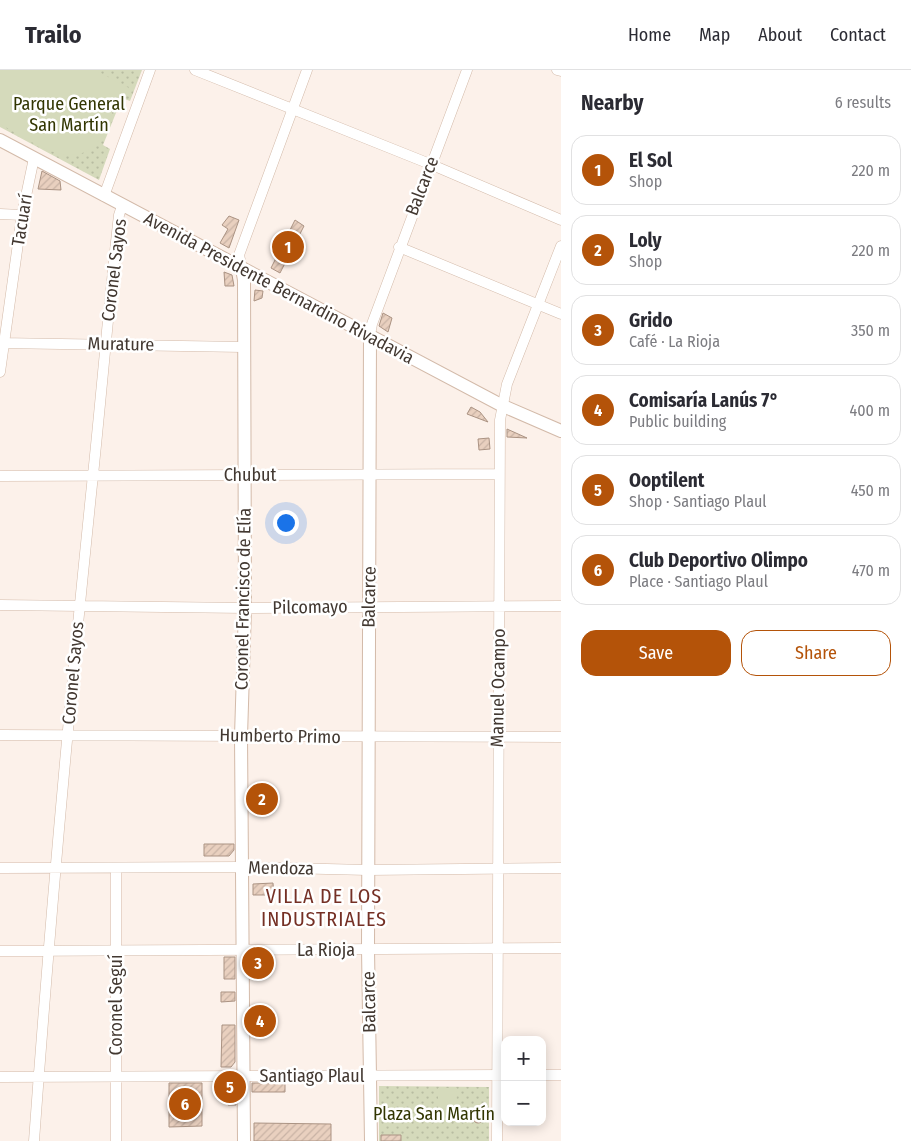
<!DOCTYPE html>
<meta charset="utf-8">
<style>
body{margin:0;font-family:"Fira Sans Condensed",sans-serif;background:#f2f2f3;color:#2b2b33}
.controls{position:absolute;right:15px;bottom:15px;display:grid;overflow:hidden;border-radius:10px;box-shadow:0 2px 12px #0003}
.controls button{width:45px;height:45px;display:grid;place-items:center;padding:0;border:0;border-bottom:1px solid #e1e1e2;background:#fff;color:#2b2b33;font:25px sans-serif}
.you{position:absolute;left:285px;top:452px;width:18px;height:18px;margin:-12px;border:4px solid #fff;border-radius:50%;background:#1a73e8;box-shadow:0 0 0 8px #1a73e833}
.badge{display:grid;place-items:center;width:32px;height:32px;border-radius:50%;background:#b45309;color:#fff;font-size:16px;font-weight:700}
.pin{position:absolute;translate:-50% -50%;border:2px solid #fff;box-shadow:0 1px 5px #0006}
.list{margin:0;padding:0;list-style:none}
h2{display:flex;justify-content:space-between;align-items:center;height:65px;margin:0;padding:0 20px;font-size:21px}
h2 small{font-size:16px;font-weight:400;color:#7c7c81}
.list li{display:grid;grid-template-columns:32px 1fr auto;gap:15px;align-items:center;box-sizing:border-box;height:70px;margin:0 10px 10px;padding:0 10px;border:1px solid #e1e1e2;border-radius:15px}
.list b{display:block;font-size:19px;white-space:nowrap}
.list p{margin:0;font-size:16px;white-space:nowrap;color:#7c7c81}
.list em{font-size:16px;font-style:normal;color:#7c7c81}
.actions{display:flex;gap:10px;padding:15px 20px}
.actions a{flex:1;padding:11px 0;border:1px solid #b45309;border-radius:15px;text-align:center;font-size:18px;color:#b45309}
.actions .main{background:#b45309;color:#fff}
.map{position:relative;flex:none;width:561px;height:1071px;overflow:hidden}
header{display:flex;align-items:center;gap:30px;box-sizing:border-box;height:70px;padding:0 25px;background:#fff;border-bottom:1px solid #e1e1e2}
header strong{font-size:24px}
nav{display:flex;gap:28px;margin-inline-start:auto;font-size:18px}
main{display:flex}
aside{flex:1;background:#fff}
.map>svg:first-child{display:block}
</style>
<header>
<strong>Trailo</strong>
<nav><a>Home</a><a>Map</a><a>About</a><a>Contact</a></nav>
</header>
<main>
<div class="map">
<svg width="561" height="1071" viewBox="0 0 561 1071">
<defs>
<pattern id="green-dots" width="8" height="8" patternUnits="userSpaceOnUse" patternTransform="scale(1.25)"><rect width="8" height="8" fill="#d5dabb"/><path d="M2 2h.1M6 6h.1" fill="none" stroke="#b8bca1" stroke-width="1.8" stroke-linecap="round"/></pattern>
<pattern id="building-hatch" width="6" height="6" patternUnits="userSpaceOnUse" patternTransform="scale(1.25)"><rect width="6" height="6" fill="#e9d0bf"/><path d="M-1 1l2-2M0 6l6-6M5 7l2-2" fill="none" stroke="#c9b3a5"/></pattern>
</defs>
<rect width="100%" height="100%" fill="#fcf1ea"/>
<!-- green -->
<path fill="url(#green-dots)" d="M 0,0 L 142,0 L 130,31 L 122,28 L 103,75 L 110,79 L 99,110 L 0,57 Z
M 379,1016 L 489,1017 L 489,1071 L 379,1071 Z"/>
<!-- pitch -->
<path fill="#d5dabb" d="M 0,0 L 95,0 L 129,18 L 123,30 L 109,23 C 115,39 113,49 104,63 C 78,109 32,71 0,54 Z
M 438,1018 L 457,1018 L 456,1048 L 438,1047 Z"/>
<!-- building -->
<path fill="url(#building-hatch)" stroke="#ab9383" d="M 42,101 L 60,111 L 61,120 L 38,119 Z
M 229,146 L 239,150 L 229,178 L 220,173 L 228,159 L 222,155 Z
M 295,150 L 304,156 L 280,203 L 271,198 Z
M 224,202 L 232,205 L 234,216 L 225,216 Z
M 255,220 L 263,221 L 262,228 L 254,231 Z
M 383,243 L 392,248 L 388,262 L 379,256 Z
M 471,337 L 480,342 L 488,352 L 467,344 Z
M 507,359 L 527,368 L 507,367 Z
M 489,368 L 490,379 L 479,380 L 478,369 Z
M 254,726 L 270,726 L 270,733 L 254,733 Z
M 204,774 L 234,774 L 234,780 L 229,786 L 204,786 Z
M 273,813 L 274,825 L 253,825 L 253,814 Z
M 263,886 L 263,898 L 253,898 L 255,887 Z
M 224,887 L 235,887 L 235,909 L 224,909 Z
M 221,922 L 235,922 L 235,931 L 221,932 Z
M 251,939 L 268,939 L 269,962 L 251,963 Z
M 222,955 L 235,955 L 235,992 L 231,997 L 221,997 Z
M 169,1013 L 202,1013 L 202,1056 L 169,1057 Z
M 225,1013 L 235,1013 L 236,1035 L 228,1035 L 227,1030 L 220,1030 L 220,1022 L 225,1022 Z
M 252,1013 L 285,1013 L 285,1022 L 252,1022 Z
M473 1048a5 5 0 1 1 10 0a5 5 0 1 1-10 0Z
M 254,1053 L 331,1054 L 331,1071 L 254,1071 Z
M 381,1065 L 401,1065 L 401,1071 L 381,1071 Z"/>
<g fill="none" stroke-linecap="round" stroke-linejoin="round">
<!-- minor casing -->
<g stroke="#d3baa9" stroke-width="11">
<path id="minor" d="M 195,0 L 430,94 L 561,150
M 557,0 L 561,1
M 104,126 L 150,0
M 0,144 L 22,145
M 399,177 L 561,244
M 242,199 L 239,185 L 307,0
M 370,265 L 372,254 L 467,0
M 0,273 L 243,277
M 0,302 L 22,145 L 34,88
M 0,406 L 499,404
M 0,535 L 245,538 L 561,536
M 0,665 L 561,667
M 0,798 L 242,797 L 368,800 L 561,798
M 116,798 L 116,1071
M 0,881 L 561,878
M 542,1005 L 561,1005
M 0,1007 L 505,1005
M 34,1071 C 50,849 70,627 93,405 C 102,318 109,232 119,145 L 122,136
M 497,1071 L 500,350 L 507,314 L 561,176"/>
</g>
<!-- tertiary casing -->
<g stroke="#d3baa9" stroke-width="14">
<path id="tertiary" d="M 0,70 L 501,335 L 561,361
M 242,199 L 244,210 L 245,538 L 241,666 L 244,1071
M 370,265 L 368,879 L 371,1071"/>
</g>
<!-- minor -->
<use href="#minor" stroke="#fff" stroke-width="10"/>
<!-- tertiary -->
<use href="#tertiary" stroke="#fff" stroke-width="12"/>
</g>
<g text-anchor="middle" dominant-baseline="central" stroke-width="5" stroke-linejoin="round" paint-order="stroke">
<!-- park labels -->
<g font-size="18" fill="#323602" stroke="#fff">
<text x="69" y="34">Parque General<tspan x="69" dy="21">San Martín</tspan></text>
<text x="434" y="1044">Plaza San Martín</text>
</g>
<!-- street labels -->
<g font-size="18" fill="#423831" stroke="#fff">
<text transform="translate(422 116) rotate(-69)">Balcarce</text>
<text transform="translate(22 150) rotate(-81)">Tacuarí</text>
<text transform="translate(114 200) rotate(-83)">Coronel Sayos</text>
<text transform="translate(279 218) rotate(28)">Avenida Presidente Bernardino Rivadavia</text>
<text transform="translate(121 274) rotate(1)">Murature</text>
<text x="250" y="405">Chubut</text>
<text transform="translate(369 527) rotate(-89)">Balcarce</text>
<text transform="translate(243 529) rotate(-89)">Coronel Francisco de Elía</text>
<text transform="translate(310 537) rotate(-1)">Pilcomayo</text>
<text transform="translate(73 603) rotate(-85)">Coronel Sayos</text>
<text transform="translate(498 618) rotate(-89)">Manuel Ocampo</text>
<text transform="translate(280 666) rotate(1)">Humberto Primo</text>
<text transform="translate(281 798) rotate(1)">Mendoza</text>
<text x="326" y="880">La Rioja</text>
<text transform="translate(369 932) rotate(-91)">Balcarce</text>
<text transform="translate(116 935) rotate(-90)">Coronel Seguí</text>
<text x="312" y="1006">Santiago Plaul</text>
</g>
<!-- quarter labels -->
<g font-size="20" letter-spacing="1" fill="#753025" stroke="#fff">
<text x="324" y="826">VILLA DE LOS<tspan x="324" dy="23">INDUSTRIALES</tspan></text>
</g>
</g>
</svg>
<div class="controls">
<button>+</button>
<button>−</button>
</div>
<div class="you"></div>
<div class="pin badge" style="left:288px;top:177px">1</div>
<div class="pin badge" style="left:262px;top:729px">2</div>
<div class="pin badge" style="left:258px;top:893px">3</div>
<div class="pin badge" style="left:260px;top:951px">4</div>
<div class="pin badge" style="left:230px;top:1017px">5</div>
<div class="pin badge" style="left:185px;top:1034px">6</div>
</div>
<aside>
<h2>Nearby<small>6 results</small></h2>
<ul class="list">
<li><span class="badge">1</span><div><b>El Sol</b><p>Shop</p></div><em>220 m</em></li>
<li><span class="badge">2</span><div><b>Loly</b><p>Shop</p></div><em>220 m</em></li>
<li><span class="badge">3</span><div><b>Grido</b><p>Café · La Rioja</p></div><em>350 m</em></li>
<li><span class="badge">4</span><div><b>Comisaría Lanús 7°</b><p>Public building</p></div><em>400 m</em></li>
<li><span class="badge">5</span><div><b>Ooptilent</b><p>Shop · Santiago Plaul</p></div><em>450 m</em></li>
<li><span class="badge">6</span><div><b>Club Deportivo Olimpo</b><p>Place · Santiago Plaul</p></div><em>470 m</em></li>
</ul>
<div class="actions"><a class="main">Save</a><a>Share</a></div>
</aside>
</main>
